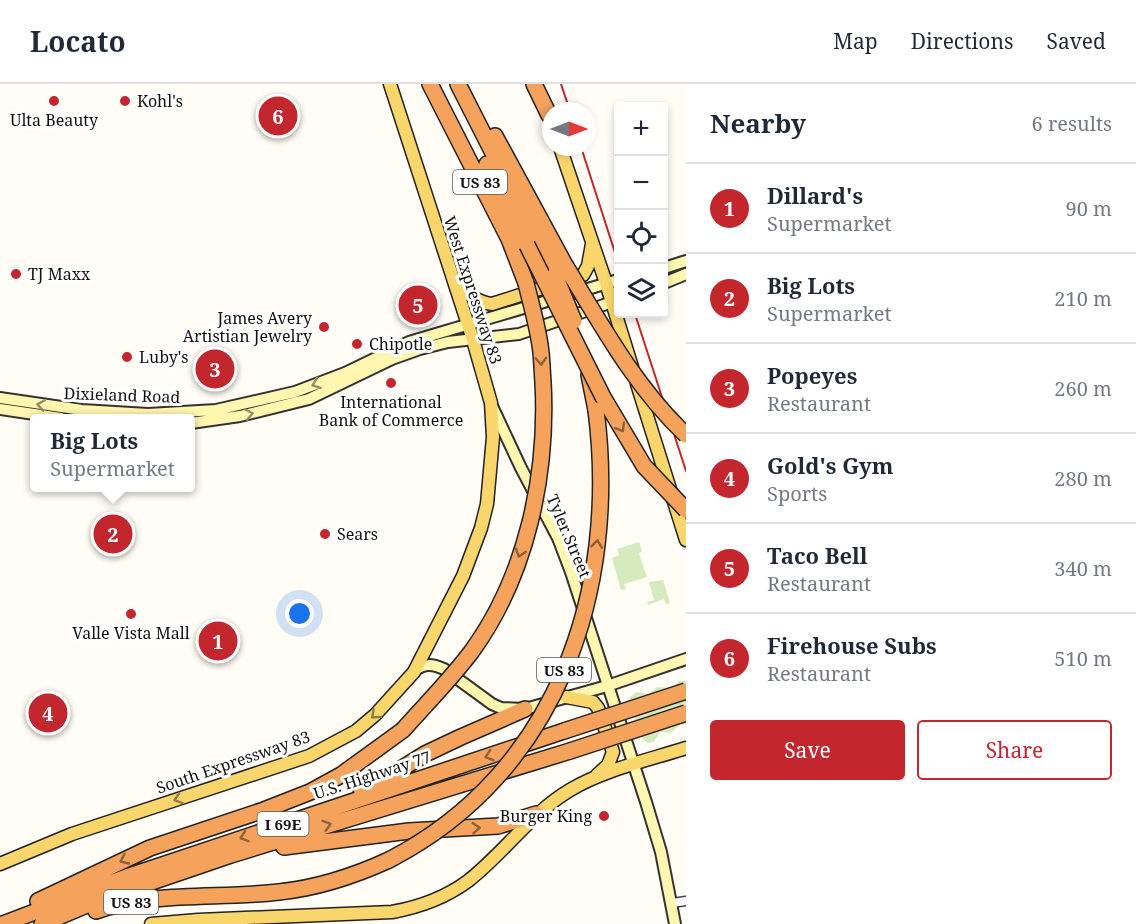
<!DOCTYPE html>
<meta charset="utf-8">
<style>
body{margin:0;font-family:"Noto Serif",serif;background:#f2f2f3;color:#1f2937}
.controls{position:absolute;right:18px;top:18px;display:grid;overflow:hidden;border-radius:6px;box-shadow:0 3px 9px #0003}
.controls button{width:54px;height:54px;display:grid;place-items:center;padding:0;border:0;border-bottom:2px solid #e0e1e3;background:#fff;color:#1f2937;font:30px sans-serif}
.compass{position:absolute;left:542px;top:18px;width:54px;height:54px;border-radius:50%;background:#fff;box-shadow:0 3px 9px #0003;rotate:90deg}
.you{position:absolute;left:300px;top:530px;width:21px;height:21px;margin:-15px;border:4px solid #fff;border-radius:50%;background:#1a73e8;box-shadow:0 0 0 9px #1a73e833}
.badge{display:grid;place-items:center;width:39px;height:39px;border-radius:50%;background:#c4262e;color:#fff;font-size:20px;font-weight:700}
.pin{position:absolute;translate:-50% -50%;border:3px solid #fff;box-shadow:0 2px 6px #0006}
.popup{position:absolute;left:30px;top:330px;width:165px;height:78px;box-sizing:border-box;display:grid;place-content:center;border-radius:6px;background:#fff;filter:drop-shadow(0 2px 4px #0005);font-size:20px;white-space:nowrap;color:#747a83}
.popup b{font-size:22px;color:#1f2937}
.popup::after{content:'';position:absolute;left:50%;top:100%;margin-left:-12px;border:12px solid transparent;border-top-color:#fff}
.list{margin:0;padding:0;list-style:none}
h2{display:flex;justify-content:space-between;align-items:center;height:78px;margin:0;padding:0 24px;font-size:26px}
h2 small{font-size:20px;font-weight:400;color:#747a83}
.list li{display:grid;grid-template-columns:39px 1fr auto;gap:18px;align-items:center;box-sizing:border-box;height:90px;padding:0 24px;border-top:2px solid #e0e1e3}
.list b{display:block;font-size:22px;white-space:nowrap}
.list p{margin:0;font-size:20px;white-space:nowrap;color:#747a83}
.list em{font-size:20px;font-style:normal;color:#747a83}
.actions{display:flex;gap:12px;padding:18px 24px}
.actions a{flex:1;padding:14px 0;border:2px solid #c4262e;border-radius:6px;text-align:center;font-size:21px;color:#c4262e}
.actions .main{background:#c4262e;color:#fff}
.icon{flex:none;width:33px;height:33px;fill:none;stroke:currentColor;stroke-width:2;stroke-linecap:round;stroke-linejoin:round}
.map{position:relative;flex:none;width:686px;height:840px;overflow:hidden}
header{display:flex;align-items:center;gap:36px;box-sizing:border-box;height:84px;padding:0 30px;background:#fff;border-bottom:2px solid #e0e1e3}
header strong{font-size:28px}
nav{display:flex;gap:33px;margin-inline-start:auto;font-size:21px}
main{display:flex}
aside{flex:1;background:#fff}
.map>svg:first-child{display:block}
</style>
<header>
<strong>Locato</strong>
<nav><a>Map</a><a>Directions</a><a>Saved</a></nav>
</header>
<main>
<div class="map">
<svg width="686" height="840" viewBox="0 0 686 840">
<rect width="100%" height="100%" fill="#fffdf5"/>
<!-- green -->
<path fill="#d5ebbd" d="M 639,458 L 642,467 L 639,469 L 647,493 L 624,500 L 626,505 L 621,506 L 612,474 L 619,471 L 617,465 Z
M 663,496 L 670,519 L 666,520 L 664,515 L 648,521 L 647,518 L 654,516 L 649,498 Z
M 679,597 L 686,597 L 686,641 L 680,640 L 671,649 L 660,648 L 654,658 L 647,659 L 640,652 L 629,614 L 636,608 L 649,610 L 657,603 L 672,604 Z"/>
<g fill="none" stroke-linecap="round" stroke-linejoin="round">
<!-- minor casing -->
<g stroke="#444" stroke-width="11">
<path id="minor" d="M 672,819 L 686,817"/>
</g>
<!-- secondary casing -->
<g stroke="#333" stroke-width="14">
<path id="secondary" d="M 664,184 L 686,177
M 664,199 L 686,190
M 0,314 L 82,326 L 148,330 L 216,326 L 295,308 L 345,289 L 409,258 L 618,196
M 492,322 L 521,384 L 558,454 L 571,488 L 646,718 L 661,768 L 675,840
M 0,325 L 61,334
M 191,339 L 240,332 L 309,315 L 392,275 L 420,265 L 448,258 L 519,250 L 618,216
M 414,587 C 425,579 432,580 444,585 L 492,620 L 501,624 L 525,625 L 607,602 L 686,575"/>
</g>
<!-- primary casing -->
<g stroke="#222" stroke-width="15">
<path id="primary" d="M 560,63 L 606,199 L 632,283
M 455,195 C 467,209 475,218 492,220 L 583,191 L 588,182 L 592,160
M 637,300 L 686,456
M 566,613 L 593,618 L 598,624 L 613,668 L 608,681 L 597,691
M 0,780 L 72,750 L 309,672 L 356,647 L 375,631 L 414,588 L 463,492 L 481,444 L 487,420 L 493,353 L 491,319 L 473,256 L 390,0
M 151,840 L 198,836 L 392,828 C 420,823 445,814 468,797 C 504,769 530,730 570,706 C 603,686 649,676 686,664"/>
</g>
<!-- motorway casing -->
<g stroke="#222" stroke-width="18">
<path id="motorway" d="M 430,0 L 509,155 L 526,199
M 458,0 L 555,191
M 534,0 L 549,31
M 495,52 L 565,181
M 487,80 L 527,161
M 589,291 L 596,326
M 361,705 L 393,690 L 425,670 L 461,653 L 525,625
M 284,763 L 409,747 L 498,742 L 536,730
M 38,817 L 150,764 L 264,726 L 310,708 L 341,691 L 403,646
M 96,827 C 154,807 219,815 279,808 C 317,804 354,792 389,776
M 3,840 L 129,792 L 564,647
M 42,840 L 96,817 L 231,771 L 570,667"/>
</g>
<!-- minor -->
<use href="#minor" stroke="#fff" stroke-width="8"/>
<!-- secondary -->
<use href="#secondary" stroke="#fff6b0" stroke-width="10"/>
<!-- primary -->
<use href="#primary" stroke="#f9d66b" stroke-width="12"/>
<!-- motorway -->
<use href="#motorway" stroke="#f5a25d" stroke-width="15"/>
<!-- rail -->
<path stroke="#c4262e" stroke-width="2" d="M 561,0 L 570,27
M 581,63 L 618,178
M 635,230 L 686,387"/>
<!-- motorway-bridge casing -->
<g stroke="#222" stroke-width="18" stroke-linecap="butt">
<path id="motorway-bridge" d="M 527,161 L 603,313 L 644,382 L 686,426
M 565,181 C 601,240 635,303 686,351
M 555,191 L 574,237
M 403,646 C 426,620 451,595 472,567 C 527,491 548,390 543,298 C 542,286 542,273 540,261 C 537,240 531,220 526,199
M 564,647 L 686,607
M 570,667 L 686,629
M 389,776 C 558,689 619,506 596,326"/>
</g>
<!-- motorway-bridge -->
<use href="#motorway-bridge" stroke="#f5a25d" stroke-width="15"/>
</g>
<!-- one-way arrows -->
<defs><path id="oneway-chevron" d="M-2-3.5L2.5 0L-2 3.5" fill="none" stroke-width="1.6" stroke-linecap="round" stroke-linejoin="round" transform="scale(1.5)"/></defs>
<g stroke="#8e613b">
<use href="#oneway-chevron" transform="translate(541 277) rotate(87)"/>
<use href="#oneway-chevron" transform="translate(621 344) rotate(59)"/>
<use href="#oneway-chevron" transform="translate(597 460) rotate(-83)"/>
<use href="#oneway-chevron" transform="translate(520 469) rotate(108)"/>
<use href="#oneway-chevron" transform="translate(489 672) rotate(162)"/>
<use href="#oneway-chevron" transform="translate(327 741) rotate(-17)"/>
<use href="#oneway-chevron" transform="translate(476 744) rotate(-4)"/>
<use href="#oneway-chevron" transform="translate(244 753) rotate(162)"/>
<use href="#oneway-chevron" transform="translate(124 776) rotate(155)"/>
</g>
<g stroke="#948f68">
<use href="#oneway-chevron" transform="translate(316 300) rotate(160)"/>
<use href="#oneway-chevron" transform="translate(41 321) rotate(-171)"/>
<use href="#oneway-chevron" transform="translate(249 330) rotate(-12)"/>
</g>
<g stroke="#917d42">
<use href="#oneway-chevron" transform="translate(375 631) rotate(138)"/>
<use href="#oneway-chevron" transform="translate(178 715) rotate(162)"/>
</g>
<!-- markers -->
<g fill="#c4262e" stroke="#fff" stroke-width="2">
<circle cx="54" cy="17" r="6"/>
<circle cx="125" cy="17" r="6"/>
<circle cx="16" cy="190" r="6"/>
<circle cx="324" cy="243" r="6"/>
<circle cx="357" cy="260" r="6"/>
<circle cx="127" cy="273" r="6"/>
<circle cx="391" cy="299" r="6"/>
<circle cx="325" cy="450" r="6"/>
<circle cx="131" cy="530" r="6"/>
<circle cx="604" cy="732" r="6"/>
</g>
<g text-anchor="middle" dominant-baseline="central" stroke-width="6" stroke-linejoin="round" paint-order="stroke">
<!-- shield labels -->
<g fill="#fff" stroke="#585858" stroke-width="1.5">
<rect x="453" y="86" width="54" height="24" rx="4.5"/>
<rect x="537" y="574" width="54" height="24" rx="4.5"/>
<rect x="257.5" y="728" width="51" height="24" rx="4.5"/>
<rect x="104" y="806" width="54" height="24" rx="4.5"/>
</g>
<g font-size="15" font-weight="bold" fill="#111">
<text x="480" y="98">US 83</text>
<text x="564" y="586">US 83</text>
<text x="283" y="740">I 69E</text>
<text x="131" y="818">US 83</text>
</g>
<!-- poi labels -->
<g font-size="16" fill="#111" stroke="#fff" text-anchor="start">
<text x="137" y="17">Kohl's</text>
<text x="54" y="36" text-anchor="middle">Ulta Beauty</text>
<text x="28" y="190">TJ Maxx</text>
<text x="312" y="234" text-anchor="end">James Avery<tspan x="312" dy="18">Artistian Jewelry</tspan></text>
<text x="369" y="260">Chipotle</text>
<text x="139" y="273">Luby's</text>
<text x="391" y="318" text-anchor="middle">International<tspan x="391" dy="18">Bank of Commerce</tspan></text>
<text x="337" y="450">Sears</text>
<text x="131" y="549" text-anchor="middle">Valle Vista Mall</text>
<text x="592" y="732" text-anchor="end">Burger King</text>
</g>
<!-- street labels -->
<g font-size="16" fill="#111" stroke="#fff">
<text transform="translate(473 206) rotate(72)">West Expressway 83</text>
<text transform="translate(122 311) rotate(2)">Dixieland Road</text>
<text transform="translate(569 452) rotate(67)">Tyler Street</text>
<text transform="translate(233 678) rotate(-19)">South Expressway 83</text>
<text transform="translate(372 691) rotate(-18)">U.S. Highway 77</text>
</g>
</g>
</svg>
<div class="controls">
<button>+</button>
<button>−</button>
<button><svg class="icon" aria-label="locate" viewBox="0 0 24 24"><circle cx="12" cy="12" r="6"/><path d="M12 2v4M12 18v4M2 12h4M18 12h4"/></svg></button>
<button><svg class="icon" aria-label="layers" viewBox="0 0 24 24"><path d="M12 4l9 5-9 5-9-5zM3 14l9 5 9-5"/></svg></button>
</div>
<svg class="compass" viewBox="-18 -18 36 36"><path d="M0-13l5 13h-10z" fill="#e53935"/><path d="M0 13l5-13h-10z" fill="#747a83"/></svg>
<div class="you"></div>
<div class="pin badge" style="left:218px;top:557px">1</div>
<div class="pin badge" style="left:113px;top:450px">2</div>
<div class="popup"><b>Big Lots</b>Supermarket</div>
<div class="pin badge" style="left:215px;top:285px">3</div>
<div class="pin badge" style="left:48px;top:629px">4</div>
<div class="pin badge" style="left:418px;top:221px">5</div>
<div class="pin badge" style="left:278px;top:32px">6</div>
</div>
<aside>
<h2>Nearby<small>6 results</small></h2>
<ul class="list">
<li><span class="badge">1</span><div><b>Dillard's</b><p>Supermarket</p></div><em>90 m</em></li>
<li><span class="badge">2</span><div><b>Big Lots</b><p>Supermarket</p></div><em>210 m</em></li>
<li><span class="badge">3</span><div><b>Popeyes</b><p>Restaurant</p></div><em>260 m</em></li>
<li><span class="badge">4</span><div><b>Gold's Gym</b><p>Sports</p></div><em>280 m</em></li>
<li><span class="badge">5</span><div><b>Taco Bell</b><p>Restaurant</p></div><em>340 m</em></li>
<li><span class="badge">6</span><div><b>Firehouse Subs</b><p>Restaurant</p></div><em>510 m</em></li>
</ul>
<div class="actions"><a class="main">Save</a><a>Share</a></div>
</aside>
</main>
